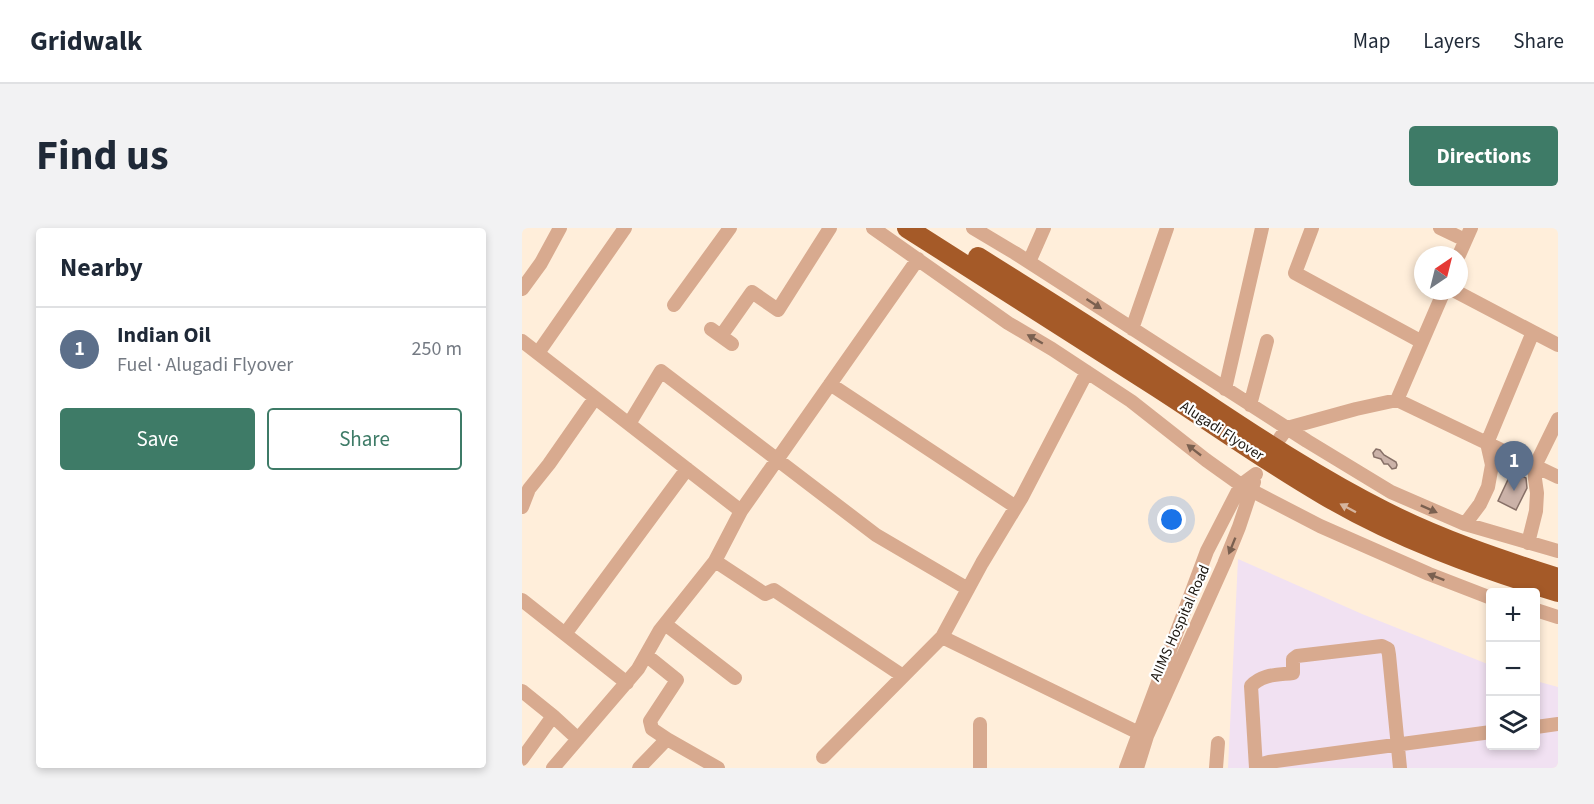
<!DOCTYPE html>
<meta charset="utf-8">
<style>
body{margin:0;font-family:"Source Sans 3",sans-serif;background:#f2f2f3;color:#1f2937}
.controls{position:absolute;right:18px;bottom:18px;display:grid;overflow:hidden;border-radius:6px;box-shadow:0 3px 9px #0003}
.controls button{width:54px;height:54px;display:grid;place-items:center;padding:0;border:0;border-bottom:2px solid #e0e1e3;background:#fff;color:#1f2937;font:30px sans-serif}
.compass{position:absolute;left:892px;top:18px;width:54px;height:54px;border-radius:50%;background:#fff;box-shadow:0 3px 9px #0003;rotate:35deg}
.you{position:absolute;left:650px;top:292px;width:21px;height:21px;margin:-15px;border:4px solid #fff;border-radius:50%;background:#1a73e8;box-shadow:0 0 0 9px #1a73e833}
.badge{display:grid;place-items:center;width:39px;height:39px;border-radius:50%;background:#3e7b67;color:#fff;font-size:20px;font-weight:700}
.pin{position:absolute;translate:-50% -50px;filter:drop-shadow(0 2px 3px #0008)}
.pin::after{content:'';position:absolute;top:32px;width:21px;height:18px;background:inherit;clip-path:polygon(0 0,100% 0,50% 100%)}
.list{margin:0;padding:0;list-style:none}
h2{display:flex;justify-content:space-between;align-items:center;height:78px;margin:0;padding:0 24px;font-size:26px}
h2 small{font-size:20px;font-weight:400;color:#747a83}
.list li{display:grid;grid-template-columns:39px 1fr auto;gap:18px;align-items:center;box-sizing:border-box;height:84px;padding:0 24px;border-top:2px solid #e0e1e3}
.list b{display:block;font-size:22px;white-space:nowrap}
.list p{margin:0;font-size:20px;white-space:nowrap;color:#747a83}
.list em{font-size:20px;font-style:normal;color:#747a83}
.actions{display:flex;gap:12px;padding:18px 24px}
.actions a{flex:1;padding:14px 0;border:2px solid #3e7b67;border-radius:6px;text-align:center;font-size:21px;color:#3e7b67}
.actions .main{background:#3e7b67;color:#fff}
.icon{flex:none;width:33px;height:33px;fill:none;stroke:currentColor;stroke-width:2;stroke-linecap:round;stroke-linejoin:round}
.map{position:relative;flex:none;width:1036px;height:540px;overflow:hidden;border-radius:6px}
header{display:flex;align-items:center;gap:36px;box-sizing:border-box;height:84px;padding:0 30px;background:#fff;border-bottom:2px solid #e0e1e3}
header strong{font-size:28px}
nav{display:flex;gap:33px;margin-inline-start:auto;font-size:21px}
.intro{display:flex;align-items:center;justify-content:space-between;box-sizing:border-box;height:144px;padding:0 36px}
h1{margin:0;font-size:42px}
.button{padding:15px 27px;border-radius:6px;background:#3e7b67;color:#fff;font-size:21px;font-weight:700}
main{display:flex;gap:36px;padding:0 36px}
aside{flex:1;background:#fff;border-radius:6px;box-shadow:0 3px 9px #0003}
.map>svg:first-child{display:block}
</style>
<header>
<strong>Gridwalk</strong>
<nav><a>Map</a><a>Layers</a><a>Share</a></nav>
</header>
<div class="intro"><h1>Find us</h1><a class="button">Directions</a></div>
<main>
<aside>
<h2>Nearby<small></small></h2>
<ul class="list">
<li><span class="badge" style="background:#5c6f8a">1</span><div><b>Indian Oil</b><p>Fuel · Alugadi Flyover</p></div><em>250 m</em></li>
</ul>
<div class="actions"><a class="main">Save</a><a>Share</a></div>
</aside>
<div class="map">
<svg width="1036" height="540" viewBox="0 0 1036 540">
<rect width="100%" height="100%" fill="#ffeeda"/>
<!-- education -->
<path fill="#f1e1f2" d="M 716,331 L 840,386 L 968,437 L 969,518 L 1014,518 L 1014,453 L 1036,459 L 1036,540 L 706,540 Z"/>
<!-- building -->
<path fill="#cbb2a8" stroke="#887168" stroke-width="1.5" d="M 854,221 L 858,222 L 862,227 L 874,234 L 875,237 L 874,240 L 870,241 L 866,236 L 862,236 L 859,231 L 852,229 L 851,225 Z
M 990,243 L 1004,250 L 1005,260 L 994,282 L 976,273 Z"/>
<g fill="none" stroke-linecap="round" stroke-linejoin="round">
<!-- minor -->
<path stroke="#d8aa8f" stroke-width="14" d="M 351,0 L 486,95 L 530,121 L 609,173 L 684,232 L 719,257 L 798,298 L 907,346 L 969,370
M 451,0 L 493,25 L 785,213 L 869,264 L 943,296 L 1036,323
M 790,0 L 773,45 L 900,114
M 918,0 L 943,12
M 937,27 L 949,0
M 507,34 L 522,0
M 0,61 L 19,35 L 38,0
M 933,63 L 1011,104
M 152,77 L 208,0
M 189,101 L 210,116
M 610,101 L 645,0
M 199,108 L 230,64 L 256,82 L 308,0
M 0,113 L 219,283
M 16,125 L 103,0
M 565,144 L 500,269 L 460,335 L 420,409 L 617,505
M 308,156 L 494,279
M 703,161 L 740,0
M 875,172 L 922,63
M 728,177 L 745,113
M 107,196 L 139,143 L 354,307 L 446,361
M 758,210 L 765,200 L 834,181 L 875,172 L 1036,249
M 0,279 L 7,261 L 27,236 L 73,170
M 943,296 L 958,276 L 966,259 L 970,237 L 965,215 L 1011,104 L 1036,117
M 1006,315 L 1014,283 L 1015,265 L 1013,251 L 1013,238 L 1036,191
M 193,333 L 243,366 L 252,362 L 381,448
M 0,372 L 105,455
M 1014,382 L 1036,389
M 143,396 L 213,450
M 43,406 L 165,241
M 0,463 L 31,488 L 56,511
M 1014,499 L 1036,496
M 145,511 L 196,540
M 301,529 L 420,409
M 0,531 L 31,488
M 31,540 L 116,441 L 138,402 L 193,333 L 219,283 L 396,31
M 117,540 L 145,511 L 130,501 L 128,493 L 155,452 L 124,427
M 458,540 L 458,496
M 604,540 L 685,323 L 719,257 L 734,246
M 615,540 L 625,508 L 702,336 L 717,299 L 732,254
M 694,540 L 696,515
M 734,540 L 729,458 C 740,446 755,447 771,445 L 771,431 L 775,428 L 860,418 L 866,421 L 867,427 L 878,540
M 736,540 L 740,536 L 747,534 L 969,504"/>
<!-- highway -->
<path stroke="#a55a28" stroke-width="20" d="M 385,0 C 467,52 549,104 630,156 C 688,193 743,233 802,267 C 875,310 955,339 1036,364
M 456,29 C 518,68 580,106 641,147 C 713,194 784,244 862,283 C 917,311 976,331 1036,350"/>
</g>
<!-- one-way arrows -->
<defs><path id="oneway-solid" d="M-6-.8H1V-3.2L6.5 0L1 3.2V.8H-6Z" transform="scale(1.5)"/></defs>
<g fill="#7a6050">
<use href="#oneway-solid" transform="translate(572 76) rotate(33)"/>
<use href="#oneway-solid" transform="translate(513 111) rotate(-150)"/>
<use href="#oneway-solid" transform="translate(672 222) rotate(-142)"/>
<use href="#oneway-solid" transform="translate(907 281) rotate(24)"/>
<use href="#oneway-solid" transform="translate(710 318) rotate(112)"/>
<use href="#oneway-solid" transform="translate(914 349) rotate(-159)"/>
</g>
<use fill="#d6b59e" href="#oneway-solid" transform="translate(826 280) rotate(-152)"/>
<g text-anchor="middle" dominant-baseline="central" stroke-width="4.5" stroke-linejoin="round" paint-order="stroke">
<!-- street labels -->
<g font-size="15" fill="#1d1710" stroke="#fff">
<text transform="translate(700 203) rotate(33)">Alugadi Flyover</text>
<text transform="translate(658 395) rotate(-66)">AIIMS Hospital Road</text>
</g>
</g>
</svg>
<div class="controls">
<button>+</button>
<button>−</button>
<button><svg class="icon" aria-label="layers" viewBox="0 0 24 24"><path d="M12 4l9 5-9 5-9-5zM3 14l9 5 9-5"/></svg></button>
</div>
<svg class="compass" viewBox="-18 -18 36 36"><path d="M0-13l5 13h-10z" fill="#e53935"/><path d="M0 13l5-13h-10z" fill="#747a83"/></svg>
<div class="you"></div>
<div class="pin badge" style="left:992px;top:263px;background:#5c6f8a">1</div>
</div>
</main>
